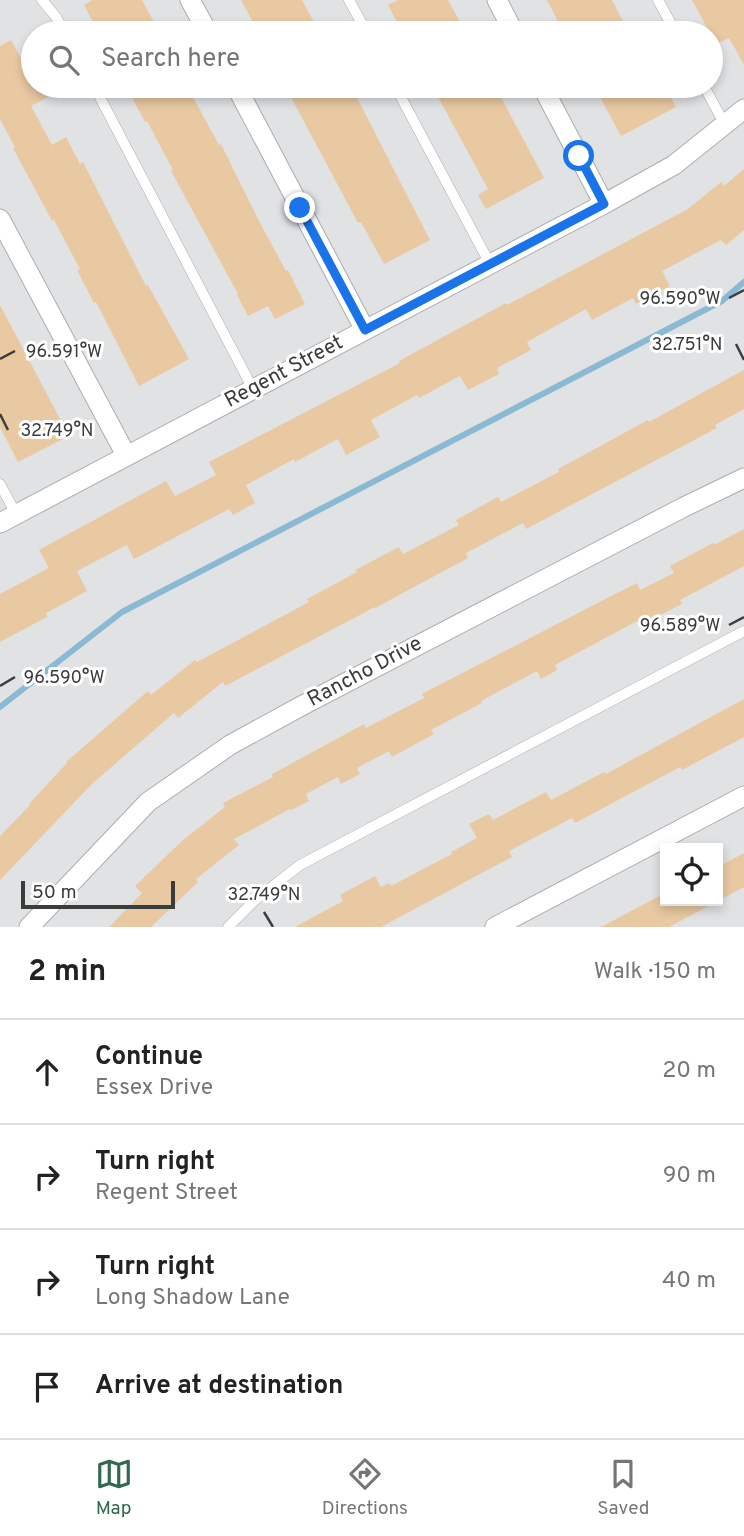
<!DOCTYPE html>
<meta charset="utf-8">
<style>
body{margin:0;font-family:Overpass,sans-serif;background:#f6f6f6;color:#222}
.controls{position:absolute;right:21px;bottom:21px;display:grid;overflow:hidden;border-radius:0px;box-shadow:0 4px 10px #0003}
.controls button{width:63px;height:63px;display:grid;place-items:center;padding:0;border:0;border-bottom:2px solid #e0e0e0;background:#fff;color:#222;font:35px sans-serif}
.scale{position:absolute;left:21px;bottom:18px;width:154px;box-sizing:border-box;padding-left:7px;border:4px solid #3b3c3c;border-top:0;font-size:19px;line-height:24px;white-space:nowrap;color:#3b3c3c;-webkit-text-stroke:5px #fff;paint-order:stroke}
.stop{position:absolute;width:21px;height:21px;margin:-16px;border:5px solid #1a73e8;border-radius:50%;background:#fff}
.stop.end{background:#1a73e8;border-color:#fff;box-shadow:0 2px 7px #0008}
.list{margin:0;padding:0;list-style:none}
h2{display:flex;justify-content:space-between;align-items:center;height:91px;margin:0;padding:0 28px;font-size:30px}
h2 small{font-size:23px;font-weight:400;color:#767676}
.list li{display:grid;grid-template-columns:46px 1fr auto;gap:21px;align-items:center;box-sizing:border-box;height:105px;padding:0 28px;border-top:2px solid #e0e0e0}
.list b{display:block;font-size:26px;white-space:nowrap}
.list p{margin:0;font-size:23px;white-space:nowrap;color:#767676}
.list em{font-size:23px;font-style:normal;color:#767676}
.icon{flex:none;width:38px;height:38px;fill:none;stroke:currentColor;stroke-width:2;stroke-linecap:round;stroke-linejoin:round}
.map{position:relative;flex:none;width:744px;height:927px;overflow:hidden}
.search{position:absolute;background:#fff;box-shadow:0 4px 10px #0003;left:21px;right:21px;top:21px;height:77px;display:flex;align-items:center;gap:18px;box-sizing:border-box;padding:0 24px;border-radius:38px;color:#767676;font-size:26px}
.sheet{height:511px;background:#fff}
nav{display:flex;justify-content:space-around;align-items:center;box-sizing:border-box;height:98px;border-top:2px solid #e0e0e0;background:#fff;font-size:19px;color:#767676}
nav a{display:grid;justify-items:center;gap:4px}
nav .on{color:#31684f}
.map>svg:first-child{display:block}
</style>
<div class="map">
<svg width="744" height="927" viewBox="0 0 744 927">
<rect width="100%" height="100%" fill="#e1e2e4"/>
<g fill="none" stroke-linecap="round" stroke-linejoin="round">
<!-- stream -->
<path stroke="#8ab9d3" stroke-width="6" d="M 0,707 L 122,612 L 722,301 L 744,282"/>
</g>
<!-- building -->
<path fill="#e9c9a2" d="M 93,0 L 142,0 L 160,33 L 99,33 L 84,5 Z
M 241,0 L 302,0 L 320,33 L 259,33 Z
M 398,0 L 448,0 L 466,33 L 403,33 L 388,5 Z
M 547,0 L 612,0 L 626,27 L 616,33 L 564,33 Z
M 692,0 L 744,0 L 744,65 L 729,38 L 716,44 Z
M 11,40 L 33,81 L 33,86 L 42,86 L 48,97 L 31,106 L 52,145 L 66,137 L 80,164 L 83,162 L 146,286 L 148,285 L 189,359 L 139,386 L 96,302 L 94,303 L 77,270 L 80,269 L 54,220 L 52,221 L 13,148 L 15,147 L 0,119 L 0,46 Z
M 126,86 L 187,86 L 219,145 L 221,144 L 259,221 L 286,271 L 288,270 L 305,304 L 275,319 L 268,306 L 248,316 L 237,295 L 238,294 L 171,171 L 173,170 L 147,121 L 145,122 Z
M 285,86 L 351,86 L 430,240 L 384,264 L 361,222 L 358,223 Z
M 432,86 L 495,86 L 544,178 L 486,209 L 478,195 L 488,189 Z
M 594,86 L 664,86 L 676,107 L 621,136 Z
M 744,169 L 744,230 L 726,245 L 721,240 L 662,271 L 670,286 L 636,304 L 633,298 L 592,320 L 586,309 L 527,342 L 531,350 L 497,368 L 499,374 L 468,390 L 460,376 L 419,398 L 417,395 L 371,420 L 380,437 L 346,455 L 338,439 L 295,462 L 294,459 L 246,485 L 255,503 L 233,515 L 229,509 L 134,559 L 127,545 L 77,571 L 87,591 L 46,613 L 47,617 L 0,642 L 0,594 L 49,568 L 39,550 L 166,481 L 175,496 L 216,475 L 209,462 L 400,363 L 399,361 L 506,303 L 507,305 L 688,209 L 721,182 L 724,186 Z
M 0,305 L 69,436 L 18,462 L 0,427 Z
M 744,370 L 744,409 L 715,425 L 717,428 L 526,529 L 523,523 L 466,553 L 468,558 L 375,608 L 375,607 L 225,686 L 223,682 L 178,718 L 174,713 L 93,783 L 0,880 L 0,836 L 30,805 L 29,804 L 67,763 L 66,762 L 148,691 L 151,695 L 195,660 L 197,662 L 309,602 L 307,599 L 357,572 L 355,570 L 399,547 L 403,554 L 459,525 L 456,520 L 498,497 L 501,502 L 559,472 L 558,469 L 648,420 L 649,422 Z
M 744,529 L 744,566 L 680,600 L 682,604 L 639,626 L 637,621 L 555,665 L 557,670 L 541,679 L 537,671 L 481,701 L 482,703 L 431,730 L 434,734 L 392,757 L 389,751 L 357,768 L 360,774 L 341,784 L 338,777 L 306,794 L 309,801 L 291,810 L 290,809 L 234,839 L 239,845 L 196,879 L 198,882 L 151,927 L 109,927 L 142,893 L 135,886 L 182,841 L 225,807 L 223,803 L 273,777 L 272,774 L 322,747 L 364,724 L 366,728 L 424,698 L 422,694 L 611,596 L 637,583 L 640,590 L 674,573 L 670,566 L 713,543 L 714,545 Z
M 744,699 L 744,737 L 682,770 L 680,767 L 575,823 L 572,818 L 509,851 L 512,857 L 381,927 L 295,927 L 343,901 L 340,895 L 375,876 L 381,887 L 389,883 L 391,886 L 452,854 L 451,852 L 477,838 L 469,824 L 489,814 L 493,820 L 546,792 L 551,800 L 604,772 L 606,774 Z
M 744,853 L 744,887 L 669,927 L 601,927 L 663,894 L 665,901 L 718,901 L 718,867 Z"/>
<g fill="none" stroke-linecap="round" stroke-linejoin="round">
<!-- service casing -->
<g stroke="#acadaf" stroke-width="11">
<path id="service" d="M 42,0 L 56,17 L 65,33
M 349,0 L 367,33
M 658,0 L 676,33
M 94,86 L 253,389
M 395,86 L 490,264
M 704,86 L 725,125
M 0,484 L 16,514
M 228,927 L 255,900 L 300,865 L 744,631"/>
</g>
<!-- minor casing -->
<g stroke="#acadaf" stroke-width="21">
<path id="minor" d="M 190,0 L 208,33
M 497,0 L 514,33
M 236,86 L 365,330
M 542,86 L 604,204
M 0,219 L 126,455
M 0,523 L 604,204 L 674,165 L 744,109
M 29,927 L 148,802 L 230,745 L 305,704 L 684,507 L 744,478
M 495,927 L 744,796"/>
</g>
<!-- service -->
<use href="#service" stroke="#fff" stroke-width="10"/>
<!-- minor -->
<use href="#minor" stroke="#fff" stroke-width="19"/>
</g>
<g fill="none" stroke-linecap="round" stroke-linejoin="round">
<!-- route -->
<path stroke="#1a73e8" stroke-width="9" d="M 300,208 L 365,330 L 604,204 L 579,156"/>
</g>
<!-- ticks -->
<path fill="none" stroke="#3b3c3c" stroke-width="2.5" d="M 729,298 L 744,290M 736,344 L 744,360M 0,359 L 15,351M 0,414 L 8,430M 729,625 L 744,617M 0,686 L 15,677M 264,912 L 273,927"/>
<g text-anchor="middle" dominant-baseline="central" stroke-width="6" stroke-linejoin="round" paint-order="stroke">
<!-- street labels -->
<g font-size="21" fill="#3b3c3c" stroke="#fff">
<text transform="translate(284 372) rotate(-28)">Regent Street</text>
<text transform="translate(365 672) rotate(-28)">Rancho Drive</text>
</g>
</g>
<g font-size="18" text-anchor="middle" fill="#3b3c3c" stroke="#fff" stroke-width="6" stroke-linejoin="round" paint-order="stroke">
<text x="680" y="304">96.590°W</text>
<text x="687" y="350">32.751°N</text>
<text x="64" y="357">96.591°W</text>
<text x="57" y="436">32.749°N</text>
<text x="680" y="631">96.589°W</text>
<text x="64" y="683">96.590°W</text>
<text x="264" y="900">32.749°N</text>
</g>
</svg>
<div class="controls">
<button><svg class="icon" aria-label="locate" viewBox="0 0 24 24"><circle cx="12" cy="12" r="6"/><path d="M12 2v4M12 18v4M2 12h4M18 12h4"/></svg></button>
</div>
<div class="scale">50 m</div>
<div class="stop" style="left:579px;top:156px"></div>
<div class="stop end" style="left:300px;top:208px"></div>
<div class="search"><svg class="icon" aria-label="search" viewBox="0 0 24 24"><circle cx="10" cy="10" r="6"/><path d="M15 15l6 6"/></svg>Search here</div>
</div>
<section class="sheet">
<h2>2 min<small>Walk · 150 m</small></h2>
<ul class="list">
<li><svg class="icon" aria-label="ahead" viewBox="0 0 24 24"><path d="M12 20V5M6 11l6-6 6 6"/></svg><div><b>Continue</b><p>Essex Drive</p></div><em>20 m</em></li>
<li><svg class="icon" aria-label="right" viewBox="0 0 24 24"><path d="M7 20v-9h11M14 6l5 5-5 5"/></svg><div><b>Turn right</b><p>Regent Street</p></div><em>90 m</em></li>
<li><svg class="icon" aria-label="right" viewBox="0 0 24 24"><path d="M7 20v-9h11M14 6l5 5-5 5"/></svg><div><b>Turn right</b><p>Long Shadow Lane</p></div><em>40 m</em></li>
<li><svg class="icon" aria-label="arrive" viewBox="0 0 24 24"><path d="M6 21V4h12l-3 4 3 4H6"/></svg><div><b>Arrive at destination</b></div></li>
</ul>
</section>
<nav>
<a class="on"><svg class="icon" aria-label="map" viewBox="0 0 24 24"><path d="M3 6l6-2 6 2 6-2v14l-6 2-6-2-6 2zM9 4v14M15 6v14"/></svg>Map</a>
<a><svg class="icon" aria-label="directions" viewBox="0 0 24 24"><path d="M12 3l9 9-9 9-9-9zM9 14v-3h6M13 9l2 2-2 2"/></svg>Directions</a>
<a><svg class="icon" aria-label="saved" viewBox="0 0 24 24"><path d="M7 4h10v16l-5-4-5 4z"/></svg>Saved</a>
</nav>
